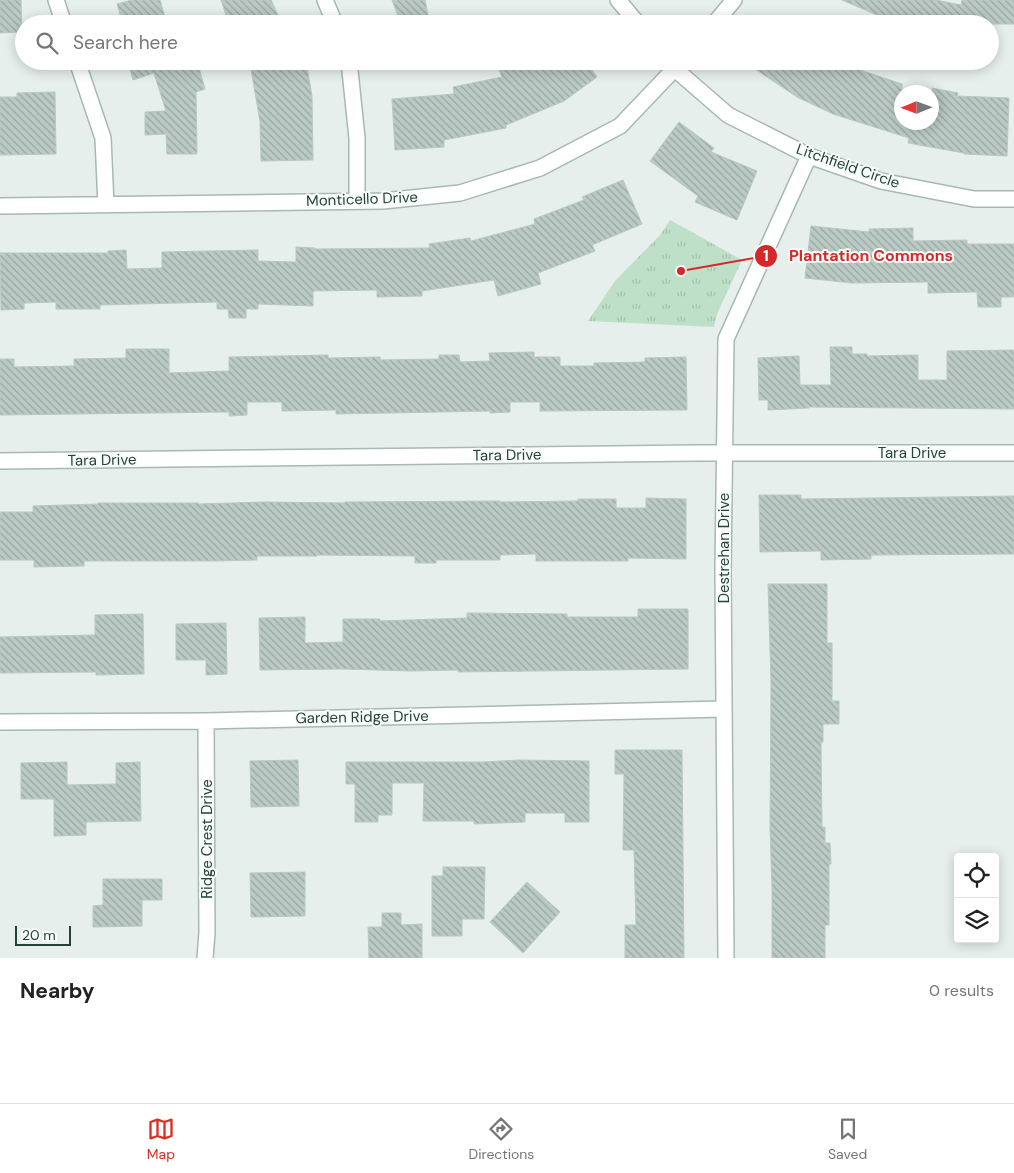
<!DOCTYPE html>
<style>
body{margin:0;font-family:"DM Sans",sans-serif;background:#f6f6f6;color:#222}
.controls{position:absolute;right:15px;bottom:15px;display:grid;overflow:hidden;border-radius:5px;box-shadow:0 2px 12px #0003}
.controls button{width:45px;height:45px;display:grid;place-items:center;padding:0;border:0;border-bottom:1px solid #e0e0e0;background:#fff;color:#222;font:25px sans-serif}
.compass{position:absolute;left:894px;top:85px;width:45px;height:45px;border-radius:50%;background:#fff;box-shadow:0 2px 12px #0003;rotate:269deg}
.scale{position:absolute;left:15px;bottom:12px;width:56px;box-sizing:border-box;padding-left:5px;border:2px solid #24423a;border-top:0;font-size:14px;line-height:18px;white-space:nowrap;color:#24423a;-webkit-text-stroke:4px #f7fbf9;paint-order:stroke}
.list{margin:0;padding:0;list-style:none}
h2{display:flex;justify-content:space-between;align-items:center;height:65px;margin:0;padding:0 20px;font-size:21px}
h2 small{font-size:16px;font-weight:400;color:#767676}
.icon{flex:none;width:28px;height:28px;fill:none;stroke:currentColor;stroke-width:2;stroke-linecap:round;stroke-linejoin:round}
.map{position:relative;flex:none;width:1014px;height:958px;overflow:hidden}
.search{position:absolute;background:#fff;box-shadow:0 2px 12px #0003;left:15px;right:15px;top:15px;height:55px;display:flex;align-items:center;gap:12px;box-sizing:border-box;padding:0 18px;border-radius:28px;color:#767676;font-size:19px}
.sheet{height:145px;background:#fff}
nav{display:flex;justify-content:space-around;align-items:center;box-sizing:border-box;height:70px;border-top:1px solid #e0e0e0;background:#fff;font-size:14px;color:#767676}
nav a{display:grid;justify-items:center;gap:2px}
nav .on{color:#d93025}
.map>svg:first-child{display:block}
</style>
<div class="map">
<svg width="1014" height="958" viewBox="0 0 1014 958">
<defs>
<pattern id="park-tufts" width="24" height="20" patternUnits="userSpaceOnUse" patternTransform="scale(1.25)"><rect width="24" height="20" fill="#bfe0c8"/><path d="M3 7l-1-3M5 7V3M7 7l1-3M15 17l-1-3M17 17v-4M19 17l1-3" fill="none" stroke="#a4c1ad"/></pattern>
<pattern id="building-back-hatch" width="6" height="6" patternUnits="userSpaceOnUse" patternTransform="scale(1.25)"><rect width="6" height="6" fill="#bbcac4"/><path d="M-1 5l2 2M0 0l6 6M5-1l2 2" fill="none" stroke="#98a6a0"/></pattern>
</defs>
<rect width="100%" height="100%" fill="#e6efeb"/>
<!-- park -->
<path fill="url(#park-tufts)" d="M 670,220 L 742,260 L 717,314 L 714,327 L 588,321 L 615,281 L 660,235 Z"/>
<!-- building -->
<path fill="url(#building-back-hatch)" stroke="#b8c9c2" d="M 0,0 L 21,0 L 22,32 L 0,33 Z
M 132,0 L 160,0 L 167,24 L 123,24 L 117,4 Z
M 221,0 L 271,0 L 282,24 L 229,24 Z
M 392,0 L 425,0 L 430,24 L 401,24 Z
M 842,0 L 936,0 L 961,5 L 962,0 L 1014,0 L 1014,24 L 898,24 Z
M 128,61 L 197,61 L 205,89 L 196,92 L 197,154 L 167,154 L 166,134 L 145,135 L 145,112 L 166,111 L 154,73 L 133,80 Z
M 263,61 L 306,61 L 312,96 L 313,160 L 261,161 L 260,122 L 250,63 Z
M 510,61 L 586,61 L 597,77 L 564,101 L 506,125 L 506,128 L 444,140 L 444,147 L 395,150 L 392,99 L 454,94 L 453,87 L 502,77 L 498,67 Z
M 743,61 L 847,61 L 855,65 L 854,68 L 902,84 L 902,122 L 932,122 L 932,88 L 958,93 L 957,96 L 1009,98 L 1007,156 L 964,154 L 964,153 L 908,143 L 909,138 L 833,114 L 797,97 Z
M 55,92 L 56,154 L 0,155 L 0,97 L 17,97 L 17,93 Z
M 679,122 L 714,148 L 711,152 L 757,171 L 737,220 L 695,202 L 698,196 L 650,161 Z
M 623,180 L 642,224 L 592,245 L 595,251 L 538,273 L 541,284 L 498,296 L 494,280 L 422,291 L 422,296 L 377,297 L 377,290 L 313,291 L 313,306 L 258,304 L 258,309 L 246,309 L 246,318 L 229,318 L 228,309 L 217,309 L 217,302 L 100,305 L 100,309 L 56,309 L 56,302 L 24,303 L 24,309 L 1,310 L 0,253 L 108,253 L 108,251 L 126,250 L 127,269 L 162,268 L 162,252 L 258,250 L 258,261 L 296,262 L 296,247 L 315,248 L 315,249 L 430,248 L 429,244 L 470,238 L 471,241 L 535,224 L 534,219 L 584,200 L 582,197 Z
M 811,226 L 869,232 L 869,229 L 913,228 L 913,241 L 967,240 L 967,244 L 1014,244 L 1014,297 L 1001,297 L 1001,307 L 978,307 L 977,292 L 928,293 L 928,282 L 852,283 L 805,278 Z
M 830,347 L 852,347 L 852,354 L 867,354 L 867,356 L 918,355 L 918,380 L 947,380 L 947,351 L 1014,350 L 1014,409 L 808,407 L 809,408 L 768,410 L 768,400 L 759,400 L 758,358 L 799,356 L 800,385 L 831,385 Z
M 126,349 L 169,349 L 169,373 L 229,371 L 229,357 L 328,355 L 328,358 L 380,357 L 380,360 L 439,359 L 439,355 L 459,355 L 460,362 L 490,361 L 489,353 L 534,352 L 534,357 L 560,357 L 560,366 L 594,366 L 594,363 L 645,362 L 645,358 L 686,357 L 687,410 L 540,411 L 540,402 L 510,402 L 510,412 L 490,413 L 490,411 L 336,414 L 336,410 L 282,411 L 282,402 L 247,402 L 247,415 L 229,416 L 229,412 L 0,415 L 0,359 L 14,359 L 14,367 L 74,366 L 74,359 L 126,358 Z
M 759,495 L 801,495 L 801,499 L 1014,496 L 1014,554 L 871,555 L 871,559 L 821,560 L 821,551 L 760,552 Z
M 646,498 L 686,499 L 686,559 L 628,558 L 628,561 L 536,561 L 536,554 L 500,555 L 500,560 L 436,560 L 436,563 L 415,563 L 415,556 L 317,555 L 317,556 L 257,556 L 257,560 L 215,561 L 84,561 L 84,566 L 34,567 L 34,560 L 0,560 L 0,512 L 33,512 L 33,506 L 98,504 L 98,503 L 198,503 L 198,504 L 265,502 L 345,503 L 345,502 L 500,501 L 500,502 L 578,501 L 578,499 L 616,499 L 616,508 L 646,508 Z
M 768,584 L 827,584 L 827,643 L 832,643 L 832,701 L 839,701 L 839,724 L 823,724 L 823,742 L 821,742 L 822,827 L 825,827 L 825,843 L 830,843 L 831,864 L 829,864 L 829,925 L 825,925 L 825,958 L 772,958 L 772,888 L 770,829 L 771,682 Z
M 638,609 L 688,609 L 688,669 L 458,672 L 458,670 L 411,671 L 343,669 L 260,670 L 259,618 L 305,617 L 305,643 L 343,642 L 343,619 L 380,619 L 380,621 L 467,618 L 467,613 L 567,614 L 567,617 L 638,617 Z
M 143,614 L 144,674 L 96,675 L 96,672 L 0,673 L 0,637 L 95,635 L 95,615 Z
M 226,623 L 227,674 L 206,675 L 206,660 L 176,660 L 176,624 Z
M 615,750 L 682,750 L 684,958 L 625,958 L 625,925 L 636,925 L 634,850 L 623,850 L 624,774 L 615,774 Z
M 298,760 L 299,806 L 251,807 L 250,761 Z
M 518,760 L 589,761 L 589,822 L 565,822 L 565,813 L 525,813 L 525,822 L 474,824 L 474,821 L 423,821 L 424,783 L 392,783 L 392,815 L 378,815 L 378,822 L 355,822 L 355,784 L 346,784 L 346,762 L 484,762 Z
M 67,762 L 67,785 L 116,784 L 116,763 L 140,762 L 141,821 L 86,822 L 86,835 L 54,836 L 54,799 L 21,799 L 21,763 Z
M 443,867 L 485,867 L 484,919 L 462,919 L 462,936 L 432,936 L 432,876 L 443,876 Z
M 305,872 L 305,916 L 251,917 L 250,873 Z
M 103,879 L 162,879 L 162,900 L 142,900 L 142,926 L 93,927 L 93,906 L 103,905 Z
M 527,882 L 560,912 L 523,953 L 490,922 Z
M 382,913 L 401,913 L 401,925 L 422,924 L 422,958 L 369,958 L 368,927 L 382,927 Z"/>
<g fill="none" stroke-linecap="round" stroke-linejoin="round">
<!-- minor casing -->
<g stroke="#a8b8b2" stroke-width="18">
<path id="minor" d="M 56,0 L 64,24
M 325,0 L 335,24
M 618,0 L 638,24
M 714,24 L 734,0
M 77,61 L 103,138 L 106,205
M 349,61 L 357,138 L 357,201
M 669,62 L 675,69 L 728,115 L 809,156 L 881,181 L 974,199 L 1014,199
M 0,206 L 383,201 L 460,193 L 540,168 L 620,126 L 682,61
M 0,461 L 695,453 L 1014,453
M 0,722 L 206,721 L 724,709
M 205,958 L 207,933 L 206,721
M 726,958 L 723,570 L 726,339 L 809,156"/>
</g>
<!-- minor -->
<use href="#minor" stroke="#fff" stroke-width="15"/>
</g>
<g text-anchor="middle" dominant-baseline="central" stroke-width="4" stroke-linejoin="round" paint-order="stroke">
<!-- street labels -->
<g font-size="15" fill="#24423a" stroke="#f7fbf9">
<text transform="translate(848 166) rotate(19)">Litchfield Circle</text>
<text transform="translate(362 199) rotate(-2)">Monticello Drive</text>
<text x="912" y="453">Tara Drive</text>
<text transform="translate(507 455) rotate(-1)">Tara Drive</text>
<text transform="translate(102 460) rotate(-1)">Tara Drive</text>
<text transform="translate(724 548) rotate(-90)">Destrehan Drive</text>
<text transform="translate(362 717) rotate(-1)">Garden Ridge Drive</text>
<text transform="translate(207 839) rotate(-90)">Ridge Crest Drive</text>
</g>
</g>
<!-- callouts -->
<path fill="none" stroke="#d62828" stroke-width="2" d="M681 271L766 256"/>
<g fill="#d62828" stroke="#f7fbf9" stroke-width="2">
<circle cx="681" cy="271" r="5"/>
<circle cx="766" cy="256" r="12"/>
</g>
<g font-size="15" text-anchor="middle" font-weight="bold" fill="#fff">
<text x="766" y="261">1</text>
</g>
<g font-size="16" text-anchor="middle" font-weight="bold" fill="#d62828" stroke="#f7fbf9" stroke-width="4" stroke-linejoin="round" paint-order="stroke">
<text x="871" y="261">Plantation Commons</text>
</g>
</svg>
<div class="controls">
<button><svg class="icon" aria-label="locate" viewBox="0 0 24 24"><circle cx="12" cy="12" r="6"/><path d="M12 2v4M12 18v4M2 12h4M18 12h4"/></svg></button>
<button><svg class="icon" aria-label="layers" viewBox="0 0 24 24"><path d="M12 4l9 5-9 5-9-5zM3 14l9 5 9-5"/></svg></button>
</div>
<svg class="compass" viewBox="-18 -18 36 36"><path d="M0-13l5 13h-10z" fill="#e53935"/><path d="M0 13l5-13h-10z" fill="#767676"/></svg>
<div class="scale">20 m</div>
<div class="search"><svg class="icon" aria-label="search" viewBox="0 0 24 24"><circle cx="10" cy="10" r="6"/><path d="M15 15l6 6"/></svg>Search here</div>
</div>
<section class="sheet">
<h2>Nearby<small>0 results</small></h2>
<ul class="list">
</ul>
</section>
<nav>
<a class="on"><svg class="icon" aria-label="map" viewBox="0 0 24 24"><path d="M3 6l6-2 6 2 6-2v14l-6 2-6-2-6 2zM9 4v14M15 6v14"/></svg>Map</a>
<a><svg class="icon" aria-label="directions" viewBox="0 0 24 24"><path d="M12 3l9 9-9 9-9-9zM9 14v-3h6M13 9l2 2-2 2"/></svg>Directions</a>
<a><svg class="icon" aria-label="saved" viewBox="0 0 24 24"><path d="M7 4h10v16l-5-4-5 4z"/></svg>Saved</a>
</nav>
